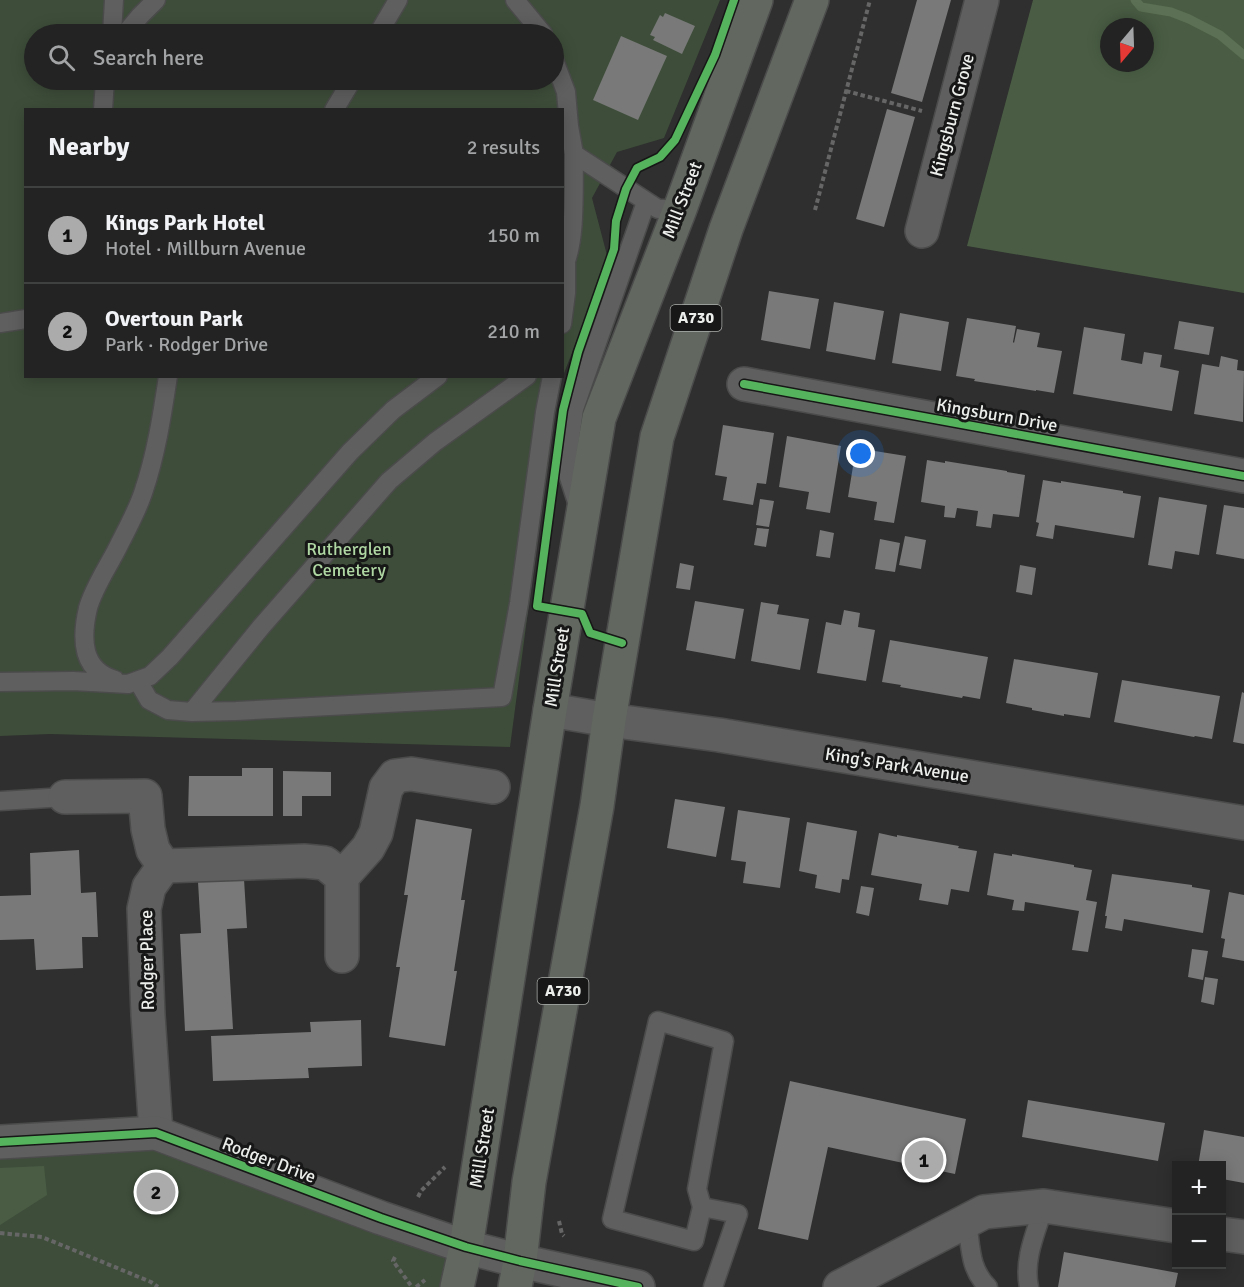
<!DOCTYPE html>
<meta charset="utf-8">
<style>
body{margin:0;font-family:Signika,sans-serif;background:#2a2b2a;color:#f1f3f6}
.controls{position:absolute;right:18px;bottom:18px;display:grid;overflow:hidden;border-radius:0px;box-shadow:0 3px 15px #0003}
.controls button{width:54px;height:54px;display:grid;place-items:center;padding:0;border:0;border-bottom:2px solid #3f4040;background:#222322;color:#f1f3f6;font:30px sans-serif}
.compass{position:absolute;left:1100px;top:18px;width:54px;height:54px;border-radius:50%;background:#222322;box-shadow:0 3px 15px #0003;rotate:199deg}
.you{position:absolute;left:861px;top:454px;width:21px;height:21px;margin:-15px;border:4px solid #fff;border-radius:50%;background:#1a73e8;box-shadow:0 0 0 9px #1a73e833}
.badge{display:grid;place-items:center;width:39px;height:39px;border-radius:50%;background:#aaabaa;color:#111;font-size:20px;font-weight:700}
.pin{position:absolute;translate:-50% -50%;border:3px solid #fff;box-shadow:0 2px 6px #0006}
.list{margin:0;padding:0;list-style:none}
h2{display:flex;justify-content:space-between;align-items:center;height:78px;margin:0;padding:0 24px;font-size:26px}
h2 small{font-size:20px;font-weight:400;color:#a2a4a5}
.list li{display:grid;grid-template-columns:39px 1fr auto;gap:18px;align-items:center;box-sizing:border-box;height:96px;padding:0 24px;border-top:2px solid #3f4040}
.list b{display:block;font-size:22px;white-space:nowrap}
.list p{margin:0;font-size:20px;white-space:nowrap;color:#a2a4a5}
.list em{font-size:20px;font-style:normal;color:#a2a4a5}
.icon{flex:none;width:33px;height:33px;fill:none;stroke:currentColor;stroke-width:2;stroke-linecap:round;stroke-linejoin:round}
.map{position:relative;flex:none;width:1244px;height:1287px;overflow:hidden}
.search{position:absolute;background:#222322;box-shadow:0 3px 15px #0003;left:24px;top:24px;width:540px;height:66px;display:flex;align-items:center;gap:15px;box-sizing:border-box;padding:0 21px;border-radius:33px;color:#a2a4a5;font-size:22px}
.panel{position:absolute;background:#222322;box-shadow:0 3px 15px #0003;left:24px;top:108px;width:540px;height:270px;border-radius:0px}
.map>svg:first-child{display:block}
</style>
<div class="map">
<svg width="1244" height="1287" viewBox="0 0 1244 1287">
<rect width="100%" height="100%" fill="#2e2f2e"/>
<!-- green -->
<path fill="#3e4d3a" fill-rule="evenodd" d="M 0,0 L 720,0 L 664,138 L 617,152 L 592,198 L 608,259 L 563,376 L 562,110 L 26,110 L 26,376 L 562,376 L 557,392 L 510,747 L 50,734 L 0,736 ZM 34,34 L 554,34 L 554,80 L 34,80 Z
M 156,1133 L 466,1247 L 451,1287 L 0,1287 L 0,1141 Z"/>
<!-- forest -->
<path fill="#4a5d44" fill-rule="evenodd" d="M 1033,0 L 1244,0 L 1244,293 L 967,246 ZM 1109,27 L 1145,27 L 1145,63 L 1109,63 Z
M 44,1166 L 47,1195 L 0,1225 L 0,1168 Z"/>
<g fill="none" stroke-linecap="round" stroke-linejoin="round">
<!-- stream -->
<path stroke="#5b7054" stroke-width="9" d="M 1135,0 L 1141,7 L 1171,12 L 1189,19 L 1220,35 L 1244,55"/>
</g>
<!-- building -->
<path fill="#787978" d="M 917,0 L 951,0 L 922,102 L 891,93 Z
M 665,13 L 695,26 L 682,54 L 653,40 L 655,37 L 650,35 L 660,15 L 663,17 Z
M 621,36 L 667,56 L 638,120 L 593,100 Z
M 887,109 L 915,117 L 884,227 L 856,219 Z
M 769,291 L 819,299 L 810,349 L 761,340 Z
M 834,302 L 884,311 L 875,360 L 826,351 Z
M 900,313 L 949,322 L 941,371 L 892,363 Z
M 967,318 L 1016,326 L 1013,342 L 1014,343 L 1017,329 L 1040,333 L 1037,347 L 1062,351 L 1054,393 L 1036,390 L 1036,391 L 974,381 L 975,379 L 956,376 Z
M 1179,321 L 1214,327 L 1209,355 L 1174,349 Z
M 1084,327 L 1125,334 L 1121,360 L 1142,364 L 1144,352 L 1162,355 L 1160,367 L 1179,371 L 1172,411 L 1073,394 Z
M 1221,356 L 1238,360 L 1237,370 L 1244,371 L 1243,422 L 1194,414 L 1202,364 L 1219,367 Z
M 723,425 L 774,433 L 766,484 L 757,483 L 753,505 L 723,500 L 727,477 L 715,475 Z
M 787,436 L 841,446 L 830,513 L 806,509 L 809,492 L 779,487 Z
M 856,448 L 906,456 L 894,523 L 874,520 L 877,502 L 848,497 Z
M 927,460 L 945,463 L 945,461 L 1007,471 L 1007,472 L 1025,475 L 1019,517 L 993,514 L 991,528 L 976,526 L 978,511 L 957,508 L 955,518 L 944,517 L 945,506 L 921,502 Z
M 1043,480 L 1061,483 L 1061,481 L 1123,491 L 1123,493 L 1141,496 L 1134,538 L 1055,525 L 1053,539 L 1036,536 L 1039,523 L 1036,522 Z
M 1159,497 L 1207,505 L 1199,555 L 1175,551 L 1172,569 L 1148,565 Z
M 760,499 L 774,501 L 769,527 L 756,525 Z
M 1224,505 L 1244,508 L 1244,559 L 1216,554 Z
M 757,528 L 769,529 L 766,547 L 754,545 Z
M 820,530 L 834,533 L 830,558 L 816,556 Z
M 905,536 L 926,540 L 921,569 L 899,565 Z
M 880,539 L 900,543 L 895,572 L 875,569 Z
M 680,563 L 694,566 L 690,590 L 676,588 Z
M 1020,565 L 1036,568 L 1032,595 L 1016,592 Z
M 695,601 L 744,609 L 735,659 L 686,650 Z
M 761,602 L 779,605 L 777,614 L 809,619 L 800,670 L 751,661 Z
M 844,610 L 860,613 L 858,627 L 875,630 L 866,681 L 817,673 L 826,622 L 841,625 Z
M 890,640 L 988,657 L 980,699 L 963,696 L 962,698 L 900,687 L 901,685 L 882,682 Z
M 1014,659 L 1098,673 L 1090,718 L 1064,714 L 1064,716 L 1032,710 L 1032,708 L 1006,703 Z
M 1122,680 L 1220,696 L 1212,739 L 1195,736 L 1194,737 L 1114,722 Z
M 1242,692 L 1244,693 L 1244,744 L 1233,742 Z
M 242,768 L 273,768 L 273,816 L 188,816 L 189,776 L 242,776 Z
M 283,771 L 331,772 L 331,796 L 302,796 L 302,816 L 283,816 Z
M 675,799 L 725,807 L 716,857 L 667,848 Z
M 738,810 L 790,818 L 780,888 L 743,883 L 746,862 L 731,860 Z
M 416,819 L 472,829 L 461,900 L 465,900 L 454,971 L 457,971 L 445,1046 L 389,1037 L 400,967 L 396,967 L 408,895 L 404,895 Z
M 807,822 L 857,831 L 849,880 L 842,879 L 840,893 L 815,888 L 817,875 L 799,871 Z
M 879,833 L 897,837 L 897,835 L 959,846 L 958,848 L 977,851 L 969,892 L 951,889 L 948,905 L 919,900 L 922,884 L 871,875 Z
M 79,850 L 81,893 L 96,892 L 98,937 L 82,937 L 83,968 L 36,970 L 34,939 L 0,940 L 0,896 L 31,895 L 30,853 Z
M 994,853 L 1012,856 L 1012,854 L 1074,865 L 1074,867 L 1092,870 L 1086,900 L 1097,902 L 1088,952 L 1072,950 L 1079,911 L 1025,902 L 1024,911 L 1012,910 L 1014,900 L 987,895 Z
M 1112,874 L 1192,885 L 1192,887 L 1210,890 L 1203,933 L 1124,919 L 1122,931 L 1105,928 L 1107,916 L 1105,916 Z
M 244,879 L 247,928 L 227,929 L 233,1029 L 185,1031 L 180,934 L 201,933 L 198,882 Z
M 861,886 L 874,888 L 869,916 L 856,913 Z
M 1229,892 L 1244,895 L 1244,961 L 1222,957 L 1225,939 L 1221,938 Z
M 1192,949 L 1208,951 L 1203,980 L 1188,977 Z
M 1205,977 L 1218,979 L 1214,1005 L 1201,1002 Z
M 361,1020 L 362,1066 L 308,1068 L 309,1078 L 213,1081 L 211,1036 L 311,1032 L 310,1022 Z
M 790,1081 L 966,1119 L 955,1174 L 828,1147 L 808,1240 L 758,1229 Z
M 1028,1100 L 1165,1123 L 1158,1161 L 1022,1137 Z
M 1204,1130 L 1244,1137 L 1244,1183 L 1222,1179 L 1222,1166 L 1198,1166 Z
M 1064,1252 L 1178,1273 L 1175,1287 L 1058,1287 Z"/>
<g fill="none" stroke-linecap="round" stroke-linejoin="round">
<!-- lane casing -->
<g stroke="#4a4b4a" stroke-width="21">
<path id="lane" d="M 515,0 L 543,34
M 112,34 L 114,0
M 125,34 L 140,16 L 156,0
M 378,34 L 398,0
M 554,60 L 566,92 L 569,126 L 574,154 L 658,209 L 680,209
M 103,110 L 105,80
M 334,110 L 352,80
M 562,269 C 577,246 573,183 574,154
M 0,323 L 26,319
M 562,324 L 566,293 L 566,263
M 578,505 L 566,468 L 574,409 L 646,202
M 115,680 C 81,670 81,638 88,608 C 94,587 108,567 118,547 C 127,529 137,511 143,493 C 156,455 162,416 168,376
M 138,681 L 149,700 L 168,710 L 192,712 L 236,711 L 502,697 L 519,603 L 545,412 L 552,376
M 0,682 L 73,681 L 128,684 L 150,676 L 170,657 L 350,452 L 393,410 L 438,376
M 192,712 L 261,627 L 389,481 L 435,442 L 527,376
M 0,801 L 65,797
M 658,1021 L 724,1041 L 697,1189 L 702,1207 L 694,1241 L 612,1219 Z
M 702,1207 L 738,1214 L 713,1287
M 967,1222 C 971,1246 969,1269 988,1287
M 1029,1287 C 1023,1260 1036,1232 1044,1206"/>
</g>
<!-- street casing -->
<g stroke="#4a4b4a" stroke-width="36">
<path id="street" d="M 922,231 L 982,0
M 744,384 L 1244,476
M 65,797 L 145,796 L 148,829 L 153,850 L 164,866
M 342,877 L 368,848 L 376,833 L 386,788 L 395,776 L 411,774 L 493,787
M 342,877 L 342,956
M 156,1133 L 148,1015 L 144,909 L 149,887 L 164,866 L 304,861 L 325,863 L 342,877
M 1222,1234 L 1244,1237
M 520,1261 L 638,1287
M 840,1287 L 984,1212 L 1044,1206 L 1176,1226"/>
</g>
<!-- secondary casing -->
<g stroke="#4a4b4a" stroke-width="36">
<path id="secondary" d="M 550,710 L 609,720 L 719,735 L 1244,823
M 0,1142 L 156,1133 L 381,1218 L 466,1247 L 520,1261"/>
</g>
<!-- primary casing -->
<g stroke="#4a4b4a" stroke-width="36">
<path id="primary" d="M 457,1287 L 466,1247 L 550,710 L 599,418 L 680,209 L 756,0
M 515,1287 L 520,1261 L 529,1182 L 597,806 L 609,720 L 657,437 L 726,229 L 812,0"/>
</g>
<!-- path -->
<path stroke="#656665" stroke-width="4" stroke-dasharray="4.5 3" stroke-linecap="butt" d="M 846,91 L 922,111
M 815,210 L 870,0
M 418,1197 L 421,1191 L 445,1167
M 559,1221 L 562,1234 L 564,1236
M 0,1233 L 42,1237 L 151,1282 L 158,1287
M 395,1257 L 393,1261 L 412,1287
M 416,1287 L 425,1280"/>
<!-- lane -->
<use href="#lane" stroke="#5e5f5e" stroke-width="18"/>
<!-- street -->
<use href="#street" stroke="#5e5f5e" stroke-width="33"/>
<!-- secondary -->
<use href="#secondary" stroke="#5e5f5e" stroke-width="33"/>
<!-- primary -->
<use href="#primary" stroke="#626860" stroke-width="33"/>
<!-- cycleway casing -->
<g stroke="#161716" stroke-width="11">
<path id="cycleway" d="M 744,384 L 1244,476
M 622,643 L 590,633 L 582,614 L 537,606 L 563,410 L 578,352 L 614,249 L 616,221 L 626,189 L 637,168 L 660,157 L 675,140 L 715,55 L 734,0
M 0,1142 L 156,1133 L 381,1218 L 466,1247 L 520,1261 L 638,1287"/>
</g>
<!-- cycleway -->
<use href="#cycleway" stroke="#56b35d" stroke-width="8"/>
</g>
<g text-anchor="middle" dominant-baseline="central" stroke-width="6" stroke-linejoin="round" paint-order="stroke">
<!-- shield labels -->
<g fill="#161716" stroke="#acaeac" stroke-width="1.5">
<rect x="670.5" y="305" width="51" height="26" rx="4.5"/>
<rect x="537.5" y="978" width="51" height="26" rx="4.5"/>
</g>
<g font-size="16" font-weight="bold" fill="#eceeec">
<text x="696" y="318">A730</text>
<text x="563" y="991">A730</text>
</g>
<!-- street labels -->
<g font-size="18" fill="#eceeec" stroke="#161716">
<text transform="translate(952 115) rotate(-75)">Kingsburn Grove</text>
<text transform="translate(682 200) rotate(-69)">Mill Street</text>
<text transform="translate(997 415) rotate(10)">Kingsburn Drive</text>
<text transform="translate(557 667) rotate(-81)">Mill Street</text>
<text transform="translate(897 765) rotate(9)">King's Park Avenue</text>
<text transform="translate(147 960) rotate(-91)">Rodger Place</text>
<text transform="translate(482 1148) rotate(-81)">Mill Street</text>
<text transform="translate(269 1160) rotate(21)">Rodger Drive</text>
</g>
<!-- park labels -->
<g font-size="18" fill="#afd7a3" stroke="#161716">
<text x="349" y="549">Rutherglen<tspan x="349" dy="21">Cemetery</tspan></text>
</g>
</g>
</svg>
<div class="controls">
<button>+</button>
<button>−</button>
</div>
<svg class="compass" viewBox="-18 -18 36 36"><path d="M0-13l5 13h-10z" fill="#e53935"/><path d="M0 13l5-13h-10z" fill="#a2a4a5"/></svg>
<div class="you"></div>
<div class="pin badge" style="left:924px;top:1160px">1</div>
<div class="pin badge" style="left:156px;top:1192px">2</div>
<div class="search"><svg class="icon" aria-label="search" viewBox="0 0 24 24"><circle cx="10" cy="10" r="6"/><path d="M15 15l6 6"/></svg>Search here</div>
<section class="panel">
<h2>Nearby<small>2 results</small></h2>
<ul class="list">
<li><span class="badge">1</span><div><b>Kings Park Hotel</b><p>Hotel · Millburn Avenue</p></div><em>150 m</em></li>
<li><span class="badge">2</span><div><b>Overtoun Park</b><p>Park · Rodger Drive</p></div><em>210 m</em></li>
</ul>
</section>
</div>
